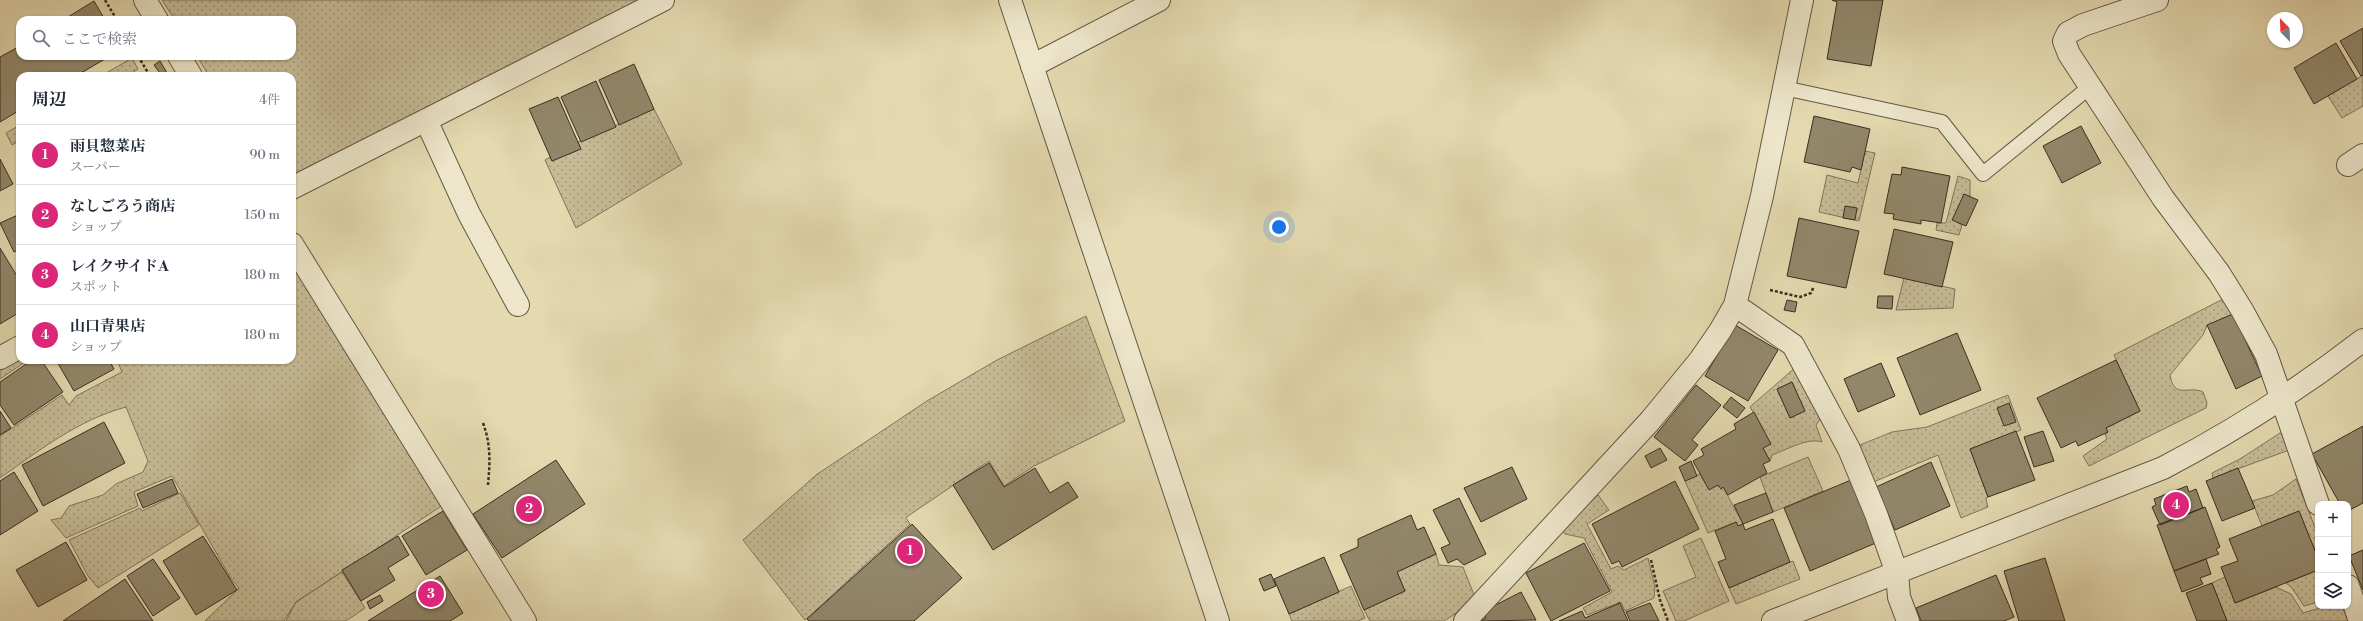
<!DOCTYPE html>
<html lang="ja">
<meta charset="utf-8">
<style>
body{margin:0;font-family:"Libre Bodoni","Noto Serif JP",serif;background:#f6f6f7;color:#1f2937}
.controls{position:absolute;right:12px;bottom:12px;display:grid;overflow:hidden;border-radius:8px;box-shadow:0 1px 3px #0004}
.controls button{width:36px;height:36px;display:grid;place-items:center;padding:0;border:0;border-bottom:1px solid #e0e1e3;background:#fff;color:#1f2937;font:20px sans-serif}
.compass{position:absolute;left:2267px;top:12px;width:36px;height:36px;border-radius:50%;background:#fff;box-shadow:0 1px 3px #0004;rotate:337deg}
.you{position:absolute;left:1279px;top:227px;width:14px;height:14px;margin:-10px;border:3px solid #fff;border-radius:50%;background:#1a73e8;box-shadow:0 0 0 6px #1a73e833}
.badge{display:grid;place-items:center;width:26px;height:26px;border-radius:50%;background:#db2777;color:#fff;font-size:13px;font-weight:700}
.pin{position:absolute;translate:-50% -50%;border:2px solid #fff;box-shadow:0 1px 4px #0006}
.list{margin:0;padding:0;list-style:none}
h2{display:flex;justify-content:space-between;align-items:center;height:52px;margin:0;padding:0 16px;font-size:17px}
h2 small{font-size:13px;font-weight:400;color:#747a83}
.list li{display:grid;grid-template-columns:26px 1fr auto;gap:12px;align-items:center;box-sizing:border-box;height:60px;padding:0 16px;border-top:1px solid #e0e1e3}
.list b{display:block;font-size:15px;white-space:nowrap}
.list p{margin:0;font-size:13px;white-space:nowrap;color:#747a83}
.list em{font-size:13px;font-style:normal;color:#747a83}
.icon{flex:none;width:22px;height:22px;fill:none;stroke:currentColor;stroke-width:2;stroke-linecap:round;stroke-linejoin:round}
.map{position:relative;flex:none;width:2363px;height:621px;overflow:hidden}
.search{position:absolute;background:#fff;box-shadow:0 1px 3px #0004;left:16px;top:16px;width:280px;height:44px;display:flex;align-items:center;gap:10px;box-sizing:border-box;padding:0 14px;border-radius:12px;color:#747a83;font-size:15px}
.panel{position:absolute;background:#fff;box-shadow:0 1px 3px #0004;left:16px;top:72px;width:280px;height:292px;border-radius:12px}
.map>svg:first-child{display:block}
</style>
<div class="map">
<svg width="2363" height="621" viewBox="0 0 2363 621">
<defs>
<pattern id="green-dots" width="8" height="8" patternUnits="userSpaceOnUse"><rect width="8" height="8" fill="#c7bc97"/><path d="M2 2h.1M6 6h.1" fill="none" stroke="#a3997b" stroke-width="1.8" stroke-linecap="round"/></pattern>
</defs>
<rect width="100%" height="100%" fill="#e4d9af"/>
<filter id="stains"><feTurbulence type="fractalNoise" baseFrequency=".005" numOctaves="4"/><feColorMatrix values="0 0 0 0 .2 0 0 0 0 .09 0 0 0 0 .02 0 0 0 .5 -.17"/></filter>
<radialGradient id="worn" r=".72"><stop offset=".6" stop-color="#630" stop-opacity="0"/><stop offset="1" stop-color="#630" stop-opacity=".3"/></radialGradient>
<!-- green -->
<path fill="url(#green-dots)" stroke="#80755c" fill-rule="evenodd" d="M 162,0 L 643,0 L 292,175 L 292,76 L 209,76 L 197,56 L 292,56 L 292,20 L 175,20 Z
M 132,58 L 138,69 L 127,76 L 101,76 Z
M 2363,75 L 2363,106 L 2342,118 L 2328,96 Z
M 654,109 L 682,164 L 576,228 L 545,160 L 550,157 L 552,161 L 580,149 L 578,142 Z
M 20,125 L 20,140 L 12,145 L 6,133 Z
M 1865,151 L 1875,153 L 1859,221 L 1819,212 L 1827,175 L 1858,183 Z
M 1958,176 L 1970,180 L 1970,197 L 1964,194 L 1953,220 L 1962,225 L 1959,235 L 1936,230 L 1937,223 L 1946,223 Z
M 292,252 L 443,505 L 296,602 L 284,621 L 205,621 L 239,588 L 230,577 L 172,476 L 134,492 L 138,506 L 66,538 L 51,520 L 61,518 L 69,506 L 103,495 L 116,484 L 143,472 L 148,461 L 126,407 C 78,420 40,450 0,478 L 0,436 L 62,395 L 69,405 L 76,396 L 122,372 L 117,360 L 292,360 Z
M 1904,278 L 1955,289 L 1953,308 L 1896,310 Z
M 2223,299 L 2233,314 L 2207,326 L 2203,335 L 2170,375 C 2174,400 2189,385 2203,392 L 2207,403 L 2206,408 L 2089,466 L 2083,456 L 2107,439 L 2105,434 L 2108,432 L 2106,428 L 2140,411 L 2114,355 Z
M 1086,316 L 1125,421 L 1034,466 L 1004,486 L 989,461 L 908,516 L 906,518 L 910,524 L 805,620 L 743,540 L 816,475 L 927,401 L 997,360 Z
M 20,353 L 20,360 L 28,360 L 0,379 L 0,365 Z
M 1797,366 L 1821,418 L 1816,425 L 1822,442 C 1808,437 1786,450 1772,455 L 1770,461 L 1763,448 L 1771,444 L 1750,407 ZM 1792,382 L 1805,411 L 1790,418 L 1777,389 Z
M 2008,395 L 2021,430 L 1970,449 L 1988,497 L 1986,499 L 1988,507 L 1961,518 L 1938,455 L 1871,483 L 1855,447 L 1892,432 L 1927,427 Z
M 2280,433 L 2286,437 L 2292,449 L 2213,478 L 2212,473 L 2240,459 Z
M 1808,457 L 1823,491 L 1773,512 L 1760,477 Z
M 1700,474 L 1709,489 L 1718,485 L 1721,489 L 1723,487 L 1743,524 L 1738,526 L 1736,522 L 1708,533 L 1685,481 Z
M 2296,479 L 2318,535 L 2318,558 L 2299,511 L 2262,526 L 2252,501 L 2273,495 Z
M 180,493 L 199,525 L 98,588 L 88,576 L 69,540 L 140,508 L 142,511 Z
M 1598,495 L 1609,510 L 1587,524 L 1611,569 L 1618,566 L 1624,570 L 1648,558 L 1655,587 L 1654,598 L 1625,611 L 1621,602 L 1587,615 L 1583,608 L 1612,592 L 1584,538 L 1565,534 L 1562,529 Z
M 1701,538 L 1729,601 L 1684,621 L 1676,621 L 1663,591 L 1696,577 L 1683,546 Z
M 1436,554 L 1439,565 L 1463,567 L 1476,600 L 1444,621 L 1370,621 L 1364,610 L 1405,591 L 1397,572 Z
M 1793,561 L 1800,579 L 1736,604 L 1729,588 Z
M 2318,570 L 2318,602 L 2304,606 L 2292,588 L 2286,583 Z
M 342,572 L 365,608 L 346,621 L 286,621 L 296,602 Z
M 2225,577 L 2236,603 L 2276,587 L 2291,594 L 2303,613 C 2318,608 2328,606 2343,608 L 2348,621 L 2227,621 L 2212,583 Z
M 1351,586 L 1365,618 L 1358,621 L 1292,621 L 1289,614 Z"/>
<!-- building -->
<path fill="#92876b" stroke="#392e21" d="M 1832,0 L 1883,0 L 1871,66 L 1827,59 L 1837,2 Z
M 94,1 L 105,20 L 63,20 Z
M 2363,28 L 2363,75 L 2361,76 L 2340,41 Z
M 2336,43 L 2357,79 L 2314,104 L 2294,68 Z
M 20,46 L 20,56 L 110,56 L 76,76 L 20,76 L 20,110 L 0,122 L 0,57 Z
M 160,61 L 167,73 L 162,76 L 154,65 Z
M 634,64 L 654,109 L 619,125 L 599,80 Z
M 596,81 L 616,127 L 581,142 L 561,97 Z
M 558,97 L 581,149 L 552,161 L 529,109 Z
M 1814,116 L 1870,129 L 1861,170 L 1852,167 L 1850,172 L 1804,162 Z
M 2081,126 L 2101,163 L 2062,183 L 2043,146 Z
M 0,159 L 13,184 L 0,191 Z
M 1902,167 L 1950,176 L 1941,223 L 1921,220 L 1921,224 L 1893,219 L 1894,214 L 1884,213 L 1892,174 L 1901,175 Z
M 1964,194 L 1978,200 L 1966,226 L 1952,220 Z
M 1845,206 L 1857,208 L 1855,220 L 1843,218 Z
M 20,214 L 20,249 L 14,252 L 0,223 Z
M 1799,218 L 1859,231 L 1846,288 L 1787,276 Z
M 1894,229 L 1953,242 L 1942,287 L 1884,274 Z
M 0,248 L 20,281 L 20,312 L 0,324 Z
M 1878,296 L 1893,296 L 1892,309 L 1877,308 Z
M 1787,300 L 1797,302 L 1795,312 L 1784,310 Z
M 2233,314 L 2262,376 L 2236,389 L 2207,325 Z
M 1735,325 L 1778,350 L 1748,401 L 1705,376 Z
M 1957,333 L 1981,390 L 1920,415 L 1897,358 Z
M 32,360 L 41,360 L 63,392 L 14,425 L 0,405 L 0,382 Z
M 56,360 L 109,360 L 114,369 L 74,391 Z
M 2116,360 L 2140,411 L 2106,428 L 2108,432 L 2078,446 L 2076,441 L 2061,448 L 2037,398 Z
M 1881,363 L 1895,396 L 1858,412 L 1844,379 Z
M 1792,382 L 1805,411 L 1790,418 L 1777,389 Z
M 1696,385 L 1721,405 L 1692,440 L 1698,445 L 1685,461 L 1654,437 Z
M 1731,397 L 1745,408 L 1737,418 L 1723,407 Z
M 2009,403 L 2016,422 L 2004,426 L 1997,408 Z
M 0,411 L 11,428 L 0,435 Z
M 1754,412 L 1771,444 L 1763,448 L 1770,461 L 1763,464 L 1767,473 L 1728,495 L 1723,487 L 1721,489 L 1718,485 L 1709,490 L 1693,461 L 1704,455 L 1701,449 L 1736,429 L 1734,424 Z
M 104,422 L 125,463 L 43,506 L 22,465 Z
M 2363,426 L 2363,503 L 2348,511 L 2348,504 L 2340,504 L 2312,454 Z
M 2016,431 L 2035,480 L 1988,497 L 1970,449 Z
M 2043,431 L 2054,461 L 2034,467 L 2024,437 Z
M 1660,448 L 1667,460 L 1651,468 L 1645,456 Z
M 556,460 L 585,504 L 502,558 L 473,514 Z
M 1691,461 L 1697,476 L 1685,481 L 1679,467 Z
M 1931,462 L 1950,506 L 1895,530 L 1876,487 Z
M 989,463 L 1004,487 L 1035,468 L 1050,493 L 1068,482 L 1078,497 L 993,550 L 953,485 Z
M 1512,467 L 1527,499 L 1481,522 L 1464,488 Z
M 2238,468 L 2255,508 L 2222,521 L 2206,481 Z
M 14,472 L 38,511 L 0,535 L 0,481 Z
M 172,479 L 178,493 L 143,508 L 137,494 Z
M 1851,480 L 1878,542 L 1810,571 L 1784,508 Z
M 1675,481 L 1699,529 L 1622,567 L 1619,561 L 1612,564 L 1592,524 Z
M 2187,486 L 2189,492 L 2196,489 L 2203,508 L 2160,525 L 2152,507 L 2156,505 L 2154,499 Z
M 1766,493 L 1773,512 L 1743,524 L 1734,505 Z
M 1459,498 L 1486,554 L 1464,565 L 1457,559 L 1448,563 L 1441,548 L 1450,544 L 1433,510 Z
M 2205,507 L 2220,547 L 2216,549 L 2219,554 L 2174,571 L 2157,525 Z
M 443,511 L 467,550 L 426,575 L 402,536 Z
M 2299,511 L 2318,558 L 2318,570 L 2235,603 L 2221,567 L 2238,561 L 2229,539 Z
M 1411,515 L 1417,530 L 1424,527 L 1436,554 L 1397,572 L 1405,591 L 1364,610 L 1340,555 L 1358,547 L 1358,539 Z
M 1773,519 L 1790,562 L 1729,588 L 1718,562 L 1726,559 L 1715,531 L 1736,522 L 1738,526 L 1743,524 L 1745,530 Z
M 912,524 L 962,578 L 914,621 L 809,621 L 807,619 Z
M 203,536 L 237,590 L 196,615 L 163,561 Z
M 398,536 L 409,555 L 388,568 L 395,580 L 361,601 L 342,570 Z
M 66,542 L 87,580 L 38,607 L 16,570 Z
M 1584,543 L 1610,591 L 1551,621 L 1526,573 Z
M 2363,550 L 2363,590 L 2349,556 Z
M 1324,557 L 1339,592 L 1289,614 L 1274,579 Z
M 2045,558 L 2065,621 L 2019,621 L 2004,571 Z
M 153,559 L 180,598 L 153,616 L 127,576 Z
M 2206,559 L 2211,574 L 2200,578 L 2203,584 L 2182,592 L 2174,571 Z
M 1271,574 L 1276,586 L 1264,591 L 1259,579 Z
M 1996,575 L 2014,617 L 2004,621 L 1921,621 L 1916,608 Z
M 440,576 L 463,613 L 450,621 L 368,621 Z
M 125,579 L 153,621 L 63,621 Z
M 2212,583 L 2227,621 L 2197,621 L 2186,593 Z
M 1521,592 L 1536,620 L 1480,621 L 1486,618 L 1482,612 Z
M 380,595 L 383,601 L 370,609 L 367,602 Z
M 1620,603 L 1628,621 L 1559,621 L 1582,611 L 1585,618 Z
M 1650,603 L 1659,621 L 1630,621 L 1626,612 Z"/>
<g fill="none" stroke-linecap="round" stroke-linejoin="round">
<!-- service casing -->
<g stroke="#645944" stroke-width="16">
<path id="service" d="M 1784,88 L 1942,122 L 1983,174 L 2091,86"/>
</g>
<!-- minor casing -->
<g stroke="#645944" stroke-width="24">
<path id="minor" d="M 145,0 L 157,20
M 2157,0 L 2083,25 L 2068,33 L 2064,41 L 2069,54 L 2163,198 L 2219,273 L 2242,310 L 2266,354 L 2318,504
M 179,56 L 191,76
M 1032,66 L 1159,0
M 426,120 L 469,214 L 518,305
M 2348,165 L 2363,155
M 292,188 L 663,0
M 292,244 L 525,621
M 1735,305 L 1793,345 L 1849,449 L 1876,514 L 1897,573 L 1899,597 L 1908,621
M 0,358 L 20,347
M 2348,586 L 2360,621
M 1465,621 L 1650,421 L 1700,360 L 1720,331 L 1735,305 L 1762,196 L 1802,0"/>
</g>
<!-- tertiary casing -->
<g stroke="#645944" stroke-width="24">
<path id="tertiary" d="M 1010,0 L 1218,621
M 1773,621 L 2163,468 C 2234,431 2300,389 2363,340"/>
</g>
<!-- path -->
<path stroke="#392e21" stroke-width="2.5" stroke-dasharray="3 2" stroke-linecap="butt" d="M 105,0 L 117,20
M 138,56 L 150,76
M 1770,290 L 1800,297 L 1811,293 L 1814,286
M 483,423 C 491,444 490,463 488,485
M 1651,560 L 1660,600 L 1668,621"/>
<!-- service -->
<use href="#service" stroke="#ede6cb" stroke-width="14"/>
<!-- minor -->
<use href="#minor" stroke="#ede6cb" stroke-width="22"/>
<!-- tertiary -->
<use href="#tertiary" stroke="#ede6cb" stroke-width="22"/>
</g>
<rect width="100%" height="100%" filter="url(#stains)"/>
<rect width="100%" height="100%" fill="url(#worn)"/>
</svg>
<div class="controls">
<button>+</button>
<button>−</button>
<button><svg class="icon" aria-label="layers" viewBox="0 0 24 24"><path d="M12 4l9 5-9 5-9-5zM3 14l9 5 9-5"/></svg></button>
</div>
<svg class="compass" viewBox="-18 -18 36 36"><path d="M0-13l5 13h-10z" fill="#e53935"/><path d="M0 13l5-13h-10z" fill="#747a83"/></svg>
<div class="you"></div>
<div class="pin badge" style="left:910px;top:551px">1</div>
<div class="pin badge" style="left:529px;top:509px">2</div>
<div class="pin badge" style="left:431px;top:594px">3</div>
<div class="pin badge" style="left:2176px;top:505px">4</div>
<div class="search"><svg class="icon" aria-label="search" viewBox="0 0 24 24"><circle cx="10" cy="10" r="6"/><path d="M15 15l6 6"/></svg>ここで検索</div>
<section class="panel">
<h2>周辺<small>4件</small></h2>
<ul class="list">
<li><span class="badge">1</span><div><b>雨貝惣菜店</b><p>スーパー</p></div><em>90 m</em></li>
<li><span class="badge">2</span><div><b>なしごろう商店</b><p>ショップ</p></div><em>150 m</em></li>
<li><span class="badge">3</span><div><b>レイクサイドA</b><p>スポット</p></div><em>180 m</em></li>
<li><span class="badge">4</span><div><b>山口青果店</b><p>ショップ</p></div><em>180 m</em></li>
</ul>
</section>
</div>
